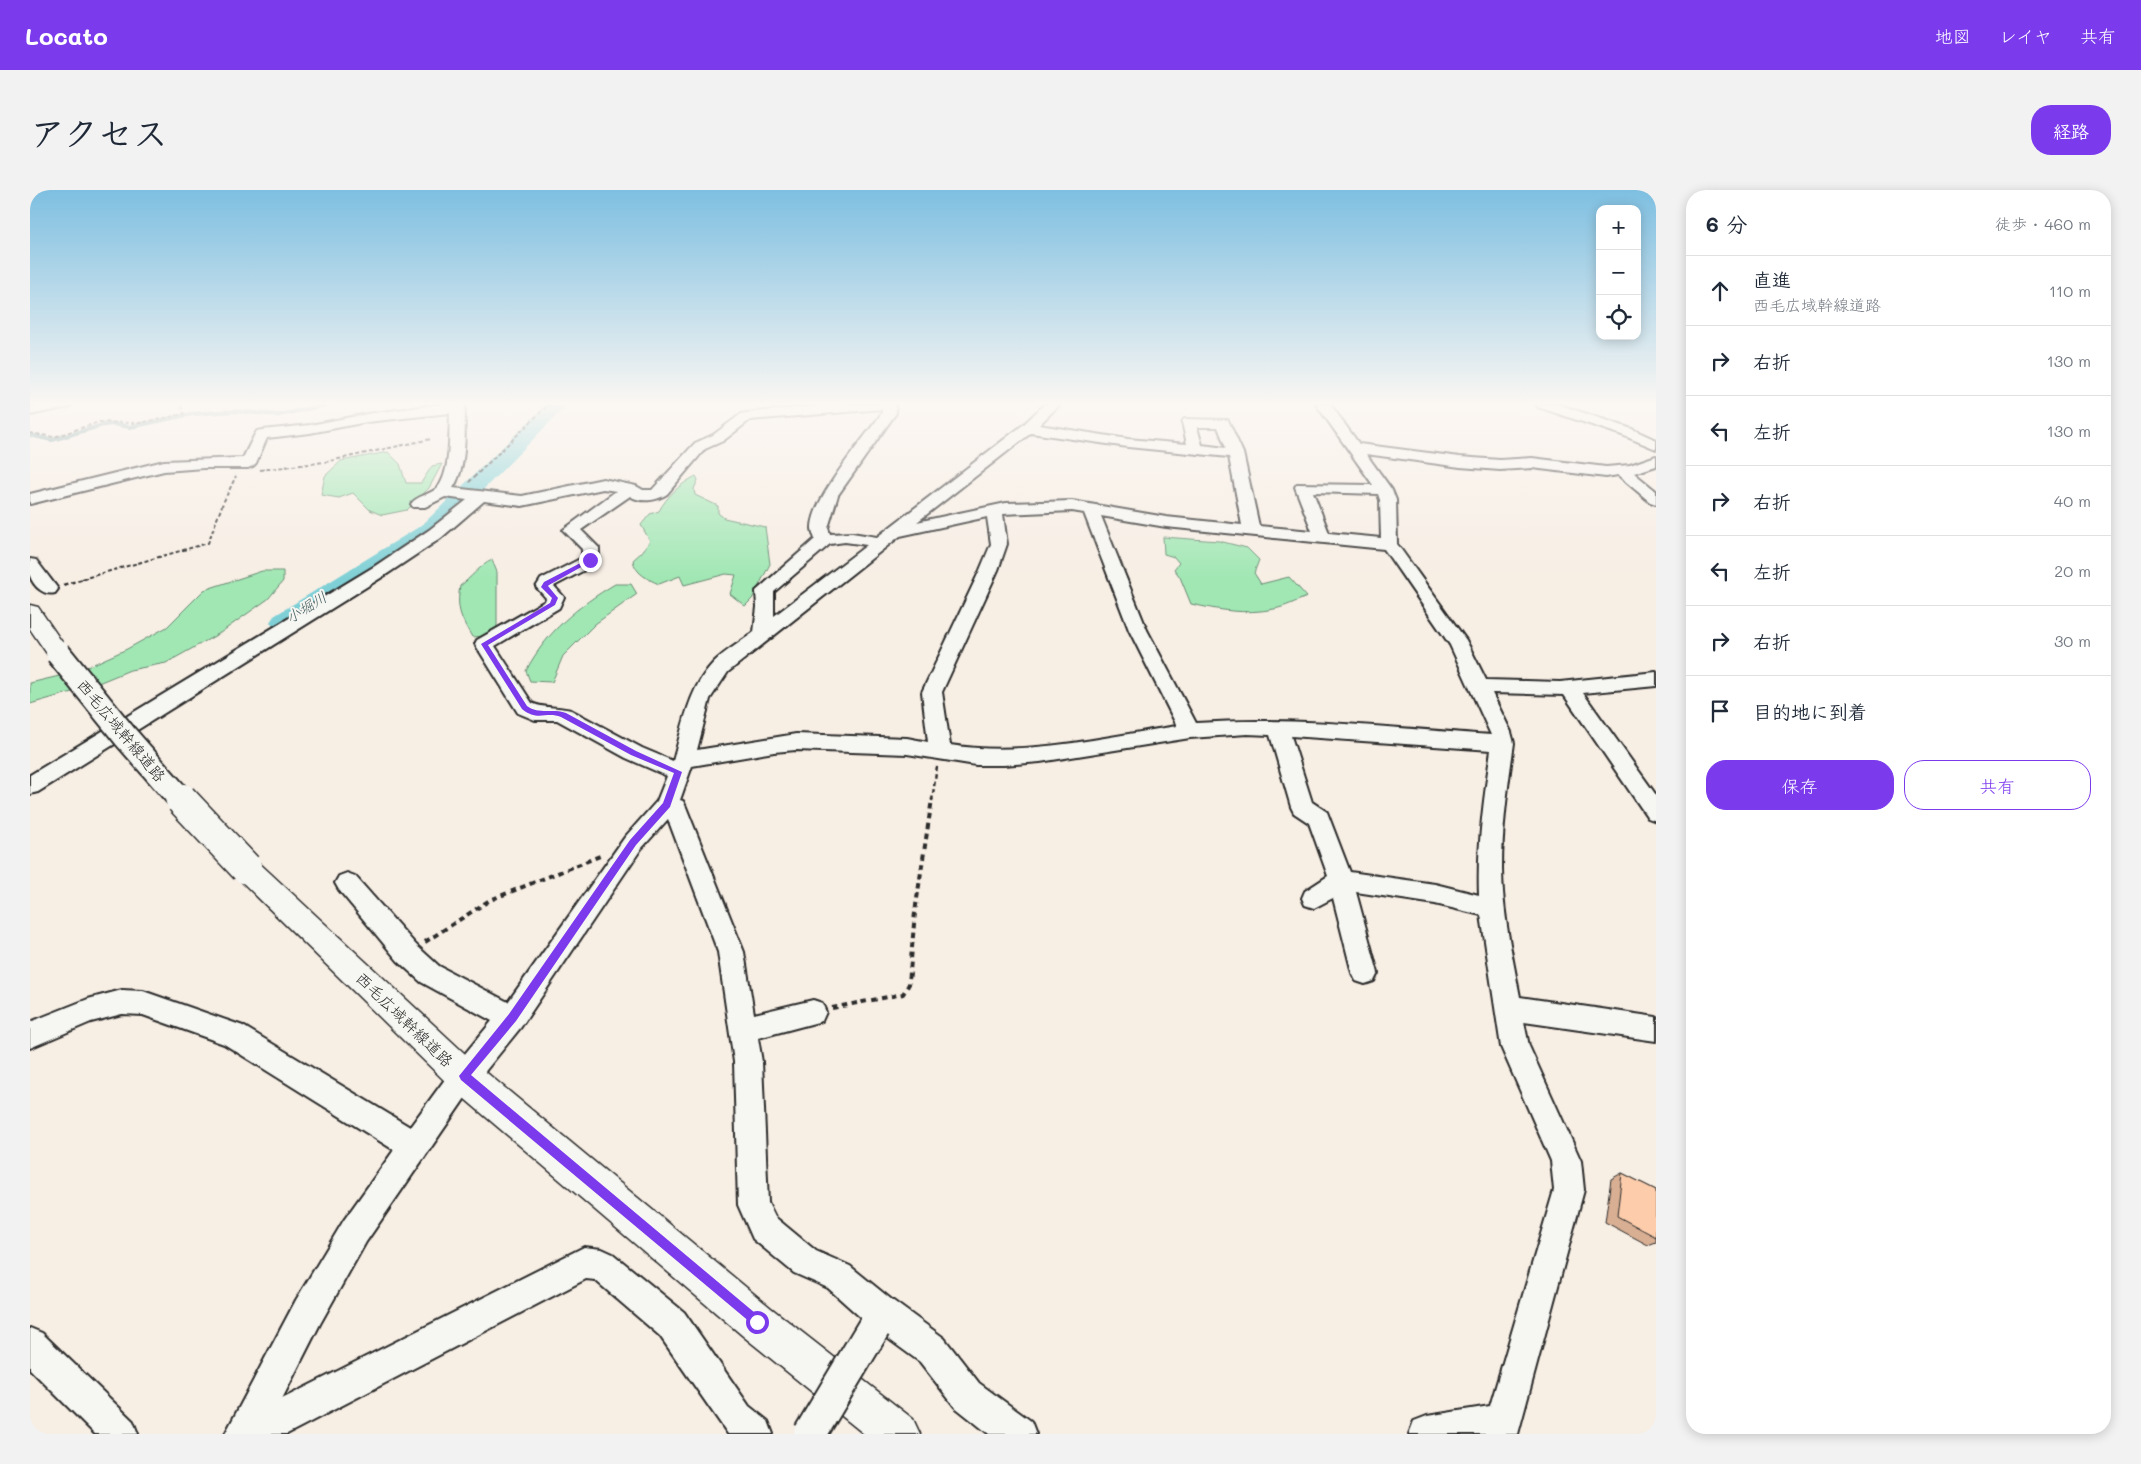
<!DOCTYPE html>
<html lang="ja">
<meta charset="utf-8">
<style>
body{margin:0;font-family:Mali,"Klee One",sans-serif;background:#f2f2f3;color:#1f2937}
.controls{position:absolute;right:15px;top:15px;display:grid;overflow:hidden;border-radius:10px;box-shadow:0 2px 12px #0003}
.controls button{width:45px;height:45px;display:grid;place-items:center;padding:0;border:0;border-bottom:1px solid #e0e1e3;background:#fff;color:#1f2937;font:25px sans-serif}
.stop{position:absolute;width:15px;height:15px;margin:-11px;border:4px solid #7c3aed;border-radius:50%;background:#fff}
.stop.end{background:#7c3aed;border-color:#fff;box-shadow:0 1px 5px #0008}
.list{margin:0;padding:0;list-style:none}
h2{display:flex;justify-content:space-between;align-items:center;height:65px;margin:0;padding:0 20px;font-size:21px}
h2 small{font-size:16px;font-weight:400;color:#747a83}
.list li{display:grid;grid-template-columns:32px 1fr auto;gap:15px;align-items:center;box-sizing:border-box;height:70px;padding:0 20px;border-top:1px solid #e0e1e3}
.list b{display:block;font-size:19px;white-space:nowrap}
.list p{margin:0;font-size:16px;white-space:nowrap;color:#747a83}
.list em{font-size:16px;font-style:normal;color:#747a83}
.actions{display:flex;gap:10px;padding:15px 20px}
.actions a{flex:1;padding:11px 0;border:1px solid #7c3aed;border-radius:20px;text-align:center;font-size:18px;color:#7c3aed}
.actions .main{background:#7c3aed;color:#fff}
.icon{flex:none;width:28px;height:28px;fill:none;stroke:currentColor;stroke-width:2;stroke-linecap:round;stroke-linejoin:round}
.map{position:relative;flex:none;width:1626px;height:1244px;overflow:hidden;border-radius:20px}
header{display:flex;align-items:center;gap:30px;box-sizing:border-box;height:70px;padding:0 25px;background:#7c3aed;color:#fff}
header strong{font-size:24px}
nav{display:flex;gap:28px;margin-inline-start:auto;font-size:18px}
.intro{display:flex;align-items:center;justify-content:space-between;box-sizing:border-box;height:120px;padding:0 30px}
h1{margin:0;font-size:35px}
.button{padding:12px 22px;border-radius:20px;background:#7c3aed;color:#fff;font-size:18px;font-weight:700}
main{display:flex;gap:30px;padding:0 30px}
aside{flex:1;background:#fff;border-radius:20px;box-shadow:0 2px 12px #0003}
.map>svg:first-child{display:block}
</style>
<header>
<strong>Locato</strong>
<nav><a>地図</a><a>レイヤ</a><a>共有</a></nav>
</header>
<div class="intro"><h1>アクセス</h1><a class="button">経路</a></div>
<main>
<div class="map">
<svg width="1626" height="1244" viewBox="0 0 1626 1244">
<rect width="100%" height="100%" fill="#f7eee4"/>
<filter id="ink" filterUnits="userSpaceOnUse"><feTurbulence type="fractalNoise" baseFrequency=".02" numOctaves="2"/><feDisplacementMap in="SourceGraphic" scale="10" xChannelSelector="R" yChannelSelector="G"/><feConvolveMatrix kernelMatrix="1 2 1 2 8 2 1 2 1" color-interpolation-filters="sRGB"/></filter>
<g filter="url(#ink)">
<!-- green -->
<path fill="#a1e7b4" stroke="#668970" d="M 358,262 L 370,274 L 376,293 L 391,293 L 402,276 L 412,274 L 399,298 L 377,320 L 352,325 L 340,320 L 323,303 L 309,308 L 291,305 L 295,286 L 311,271 Z
M 666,286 L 668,290 L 664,299 L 665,305 L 688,316 L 688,323 L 694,328 L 735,337 L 740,374 L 722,409 L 715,416 L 700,404 L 706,385 L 696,384 L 654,395 L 650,386 L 629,394 C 617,389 605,383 603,370 L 612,362 L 620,351 L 611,335 L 620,324 L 629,321 C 637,306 650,294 666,286 Z
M 1133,347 L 1189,351 L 1217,358 L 1229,370 L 1224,383 L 1231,394 L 1259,387 L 1277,407 C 1266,411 1255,417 1244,419 C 1215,425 1189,420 1161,414 L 1150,387 L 1144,379 L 1149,373 L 1144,367 L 1134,364 Z
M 462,370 L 467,382 L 467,440 L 456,446 L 442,447 C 431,428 426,419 430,396 C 441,388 449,376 462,370 Z
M 232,381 L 253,381 L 253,391 L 238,409 L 190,443 L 136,473 L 100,480 L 56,498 L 0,514 L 0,493 L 46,482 L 97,459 L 137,437 L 174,400 Z
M 585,394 L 601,394 L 607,404 L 565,434 L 533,466 L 522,492 L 500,491 L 496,481 C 516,442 548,416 585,394 Z"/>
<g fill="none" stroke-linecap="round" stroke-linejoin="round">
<!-- stream -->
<path stroke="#5d8e92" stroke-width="4" d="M 0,245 L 22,250 L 73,235 L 84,234 L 100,237 L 161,224 L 205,221 L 249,225 L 300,214"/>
<!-- river -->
<path fill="#7fd0d6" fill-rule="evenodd" d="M 517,214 L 538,214 L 408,345 L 262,438 L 253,440 L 244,438 L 240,432 L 244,426 L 392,335 Z"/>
<!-- minor casing -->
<g stroke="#2b2b2b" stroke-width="4">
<path id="minor" d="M 14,214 L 41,214 L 39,217 L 0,225 L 0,217 Z
M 412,214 L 435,214 C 434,241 438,275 423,298 L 492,306 L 573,289 L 606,296 L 613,300 L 622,300 L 665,253 L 683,245 L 711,224 L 716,223 L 805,214 L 865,214 L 866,223 L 808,305 L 798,338 L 800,344 L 822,343 L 847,347 L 993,235 L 1015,214 L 1030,214 L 1009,235 L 1098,249 L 1157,254 L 1152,232 L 1154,229 L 1198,230 L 1213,263 L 1229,336 L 1282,341 L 1265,297 L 1267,294 L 1343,295 L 1286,214 L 1300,214 L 1329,254 L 1430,267 L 1470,270 L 1502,268 L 1576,277 L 1600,275 L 1626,266 L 1626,276 L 1604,283 L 1626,301 L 1626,314 L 1620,312 L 1588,285 L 1576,287 L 1502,278 L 1470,280 L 1430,277 L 1336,264 L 1362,300 L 1366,310 L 1367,354 L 1436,450 L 1456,490 L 1530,492 L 1626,482 L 1626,496 L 1553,503 L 1626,605 L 1626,631 L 1618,628 L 1534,505 L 1462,503 L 1481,542 L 1484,553 C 1478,595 1472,636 1472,678 C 1472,721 1482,764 1490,807 L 1626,827 L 1626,851 L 1494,832 L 1499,856 L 1551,971 L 1554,1000 L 1488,1244 L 1379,1244 L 1384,1231 L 1397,1226 L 1460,1216 L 1524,1000 L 1521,971 L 1471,857 L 1451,725 L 1405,714 L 1326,702 L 1348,783 L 1344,791 L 1335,794 L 1326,791 L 1322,783 L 1303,708 L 1284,718 L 1275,715 L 1272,708 L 1275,701 L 1298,686 L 1279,633 L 1264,623 L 1261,617 L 1240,545 L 1217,544 L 1160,548 L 1010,572 L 974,575 L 946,575 L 877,564 L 766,560 L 744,562 L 662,576 L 650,610 L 653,611 L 656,617 L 714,762 L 724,824 L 783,810 L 792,813 L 796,822 L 792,831 L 728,848 L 732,872 L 738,1013 L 745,1027 L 786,1061 L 820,1076 L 862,1110 L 914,1148 L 949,1193 L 1001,1231 L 1006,1244 L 959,1244 L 925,1217 L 890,1172 L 838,1134 L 798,1098 L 764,1083 L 723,1049 L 708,1015 L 704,872 L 688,762 L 638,629 L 611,659 L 491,837 L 444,895 L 336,1052 L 290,1134 L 252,1209 L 554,1057 L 572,1059 L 583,1064 L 654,1122 L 719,1216 L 738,1231 L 743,1244 L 698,1244 L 630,1146 L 565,1090 L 556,1089 L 257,1244 L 195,1244 L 266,1110 L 314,1030 L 364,960 L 194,854 L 113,825 L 92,824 L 61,832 L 0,858 L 0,832 L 58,809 L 92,800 L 113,801 L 213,836 L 380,937 L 424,877 L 462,831 L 391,792 L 368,771 L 309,700 L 305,693 L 309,686 L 317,683 L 325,686 L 386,755 L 409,776 L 478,812 L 595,647 L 627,611 L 637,586 L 596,568 L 527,530 L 505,530 L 488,523 L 445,454 L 447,450 L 515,411 L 516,408 L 506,397 L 511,389 L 552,368 L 552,359 L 533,340 L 586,301 L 573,299 L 492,316 L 454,311 L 411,348 L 357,384 L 8,602 L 0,604 L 0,585 L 345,376 L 399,340 L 437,310 L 415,307 L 395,317 L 383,317 L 381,314 C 387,305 401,305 408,297 C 421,282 419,242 420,223 L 337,232 L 280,243 L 237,248 L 226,273 L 223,276 L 218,278 L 174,278 L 134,281 L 0,314 L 0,304 L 134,271 L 213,268 L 225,244 L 227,241 L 232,240 L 280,235 L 337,224 ZM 852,219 L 852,223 C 834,249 782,308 782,338 C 782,341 784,346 785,349 L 726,401 L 727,417 L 724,442 C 711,452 695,461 684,472 C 658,499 653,537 643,571 L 612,558 L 541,520 C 530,517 510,518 502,513 L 465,456 L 529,418 L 534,407 L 524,396 L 566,374 L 569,370 L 569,358 L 551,340 L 600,306 C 611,313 626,311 637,304 L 675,259 L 693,251 L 720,230 ZM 1167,237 L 1188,237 L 1196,258 L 1172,255 ZM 1001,243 L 1098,257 L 1199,267 L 1212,335 L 1136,327 L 1042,311 L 976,313 L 887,332 ZM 1283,302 L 1348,304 L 1350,310 L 1351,348 L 1299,343 ZM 1042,321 L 1054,323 L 1099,440 L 1147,536 C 1073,547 995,567 920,555 L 912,502 L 968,380 L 977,354 L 973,324 ZM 1071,326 L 1136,337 L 1354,359 L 1420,455 L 1461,545 C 1363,538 1264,526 1166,533 L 1117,440 ZM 957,327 L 961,354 L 950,380 L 892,502 L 898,552 L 877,548 L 766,544 L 667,560 L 680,509 L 698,482 L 870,346 ZM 815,352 L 837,355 L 744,426 L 744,402 L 800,354 ZM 1261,546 L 1461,560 C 1454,608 1447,656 1449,705 L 1405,694 L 1320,682 L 1297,622 L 1282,612 Z
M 1506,214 L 1527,214 L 1602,239 L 1626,250 L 1626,259 L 1592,245 L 1508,217 Z
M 0,369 L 6,370 L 25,395 L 28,399 L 25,403 C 14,406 4,397 0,386 C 0,381 0,374 0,369 Z
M 0,1138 L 12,1143 L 103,1231 L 108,1244 L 65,1244 L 0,1179 Z"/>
</g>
<!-- major casing -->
<g stroke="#2b2b2b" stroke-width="3">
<path id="major" d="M 0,415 L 8,417 L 36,458 L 40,463 L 36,468 L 28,471 L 20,468 L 0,439 Z
M 216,666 L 226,670 L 446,874 L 741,1118 L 883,1229 L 890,1244 L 834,1244 L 713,1146 L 422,898 L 206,686 L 202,678 L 206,670 Z"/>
</g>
<!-- path-far2 -->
<path stroke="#2b2b2b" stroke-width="2" stroke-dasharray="4 2.5" stroke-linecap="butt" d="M 0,243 L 24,247 L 69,232 L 109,233 L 154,224 L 151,214
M 230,280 L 295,272 L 401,249
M 439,292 L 519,214
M 52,389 L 178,353 L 193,313 L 206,286"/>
<!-- path-far1 -->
<path stroke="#2b2b2b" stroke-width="2.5" stroke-dasharray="4.5 3" stroke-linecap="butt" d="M 33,395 L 57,388
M 902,611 L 907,576"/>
<!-- path -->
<path stroke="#2b2b2b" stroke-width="4" stroke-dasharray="5.5 4.5" stroke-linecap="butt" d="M 395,752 L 460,710 L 570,666
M 802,818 L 873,804 L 879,794 L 885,722 L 902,609"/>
<!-- minor -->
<use href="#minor" fill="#f6f6f2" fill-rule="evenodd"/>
<!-- major -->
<use href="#major" fill="#f6f6f2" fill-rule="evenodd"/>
<!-- minor-bridge casing -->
<g stroke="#2b2b2b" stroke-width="36" stroke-linecap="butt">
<path id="minor-bridge" d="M 780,1244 L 844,1137"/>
</g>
<!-- major-bridge-far1 casing -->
<g stroke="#2b2b2b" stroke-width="28" stroke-linecap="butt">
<path id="major-bridge-far1" d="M 28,463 L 95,546 L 152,611"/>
</g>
<!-- major-bridge casing -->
<g stroke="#2b2b2b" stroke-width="34" stroke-linecap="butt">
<path id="major-bridge" d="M 151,609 L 216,678"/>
</g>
<!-- minor-bridge -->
<use href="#minor-bridge" stroke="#f6f6f2" stroke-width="32"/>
<!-- major-bridge-far1 -->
<use href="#major-bridge-far1" stroke="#f6f6f2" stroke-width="24"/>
<!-- major-bridge -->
<use href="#major-bridge" stroke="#f6f6f2" stroke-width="31"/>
</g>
<!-- wall -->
<path fill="#d9af93" stroke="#2b2b2b" d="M 1592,983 L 1626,1000 L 1626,1052 L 1618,1055 L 1575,1032 L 1581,989 Z"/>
<!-- building -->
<path fill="#fcccab" stroke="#2b2b2b" d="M 1592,983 L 1626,1000 L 1626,1047 L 1587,1026 Z"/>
</g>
<!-- sky -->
<linearGradient id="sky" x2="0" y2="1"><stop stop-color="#7ebfe1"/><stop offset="0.55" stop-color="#fbf7f3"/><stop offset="1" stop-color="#fbf7f3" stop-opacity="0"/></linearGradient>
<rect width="1626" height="388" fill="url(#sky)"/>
<!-- route -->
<path fill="#7c3aed" d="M 560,368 L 562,371 L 519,395 L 518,396 L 528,408 L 525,415 L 458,455 L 497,516 C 509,525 523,518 536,523 L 606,561 L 652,582 L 640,617 L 606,655 L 486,831 L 441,885 L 731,1128 L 733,1132 L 731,1137 L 727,1138 L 431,890 L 429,886 L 479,824 L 600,650 L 633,613 L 644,583 L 601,565 L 531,527 C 516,521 508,532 492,519 L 451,454 L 520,413 L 522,408 L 511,397 L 514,392 Z"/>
<g text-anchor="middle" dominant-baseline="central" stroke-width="4" stroke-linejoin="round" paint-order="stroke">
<!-- water labels -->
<g font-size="15" font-style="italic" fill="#445d5e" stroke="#f6f6f2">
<text transform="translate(276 417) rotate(-32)">小堀川</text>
</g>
<!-- near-street labels -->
<g font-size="16" fill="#2b2b2b" stroke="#f6f6f2">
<text transform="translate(92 540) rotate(50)">西毛広域幹線道路</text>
<text transform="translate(375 829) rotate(44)">西毛広域幹線道路</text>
</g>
</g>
</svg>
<div class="controls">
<button>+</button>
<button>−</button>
<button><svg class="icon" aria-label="locate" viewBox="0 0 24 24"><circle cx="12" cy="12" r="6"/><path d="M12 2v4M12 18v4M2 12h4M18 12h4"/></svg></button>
</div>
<div class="stop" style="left:727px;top:1132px"></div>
<div class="stop end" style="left:560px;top:370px"></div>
</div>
<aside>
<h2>6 分<small>徒歩 · 460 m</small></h2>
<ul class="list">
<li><svg class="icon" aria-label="ahead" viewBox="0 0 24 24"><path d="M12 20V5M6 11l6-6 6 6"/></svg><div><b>直進</b><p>西毛広域幹線道路</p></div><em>110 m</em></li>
<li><svg class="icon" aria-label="right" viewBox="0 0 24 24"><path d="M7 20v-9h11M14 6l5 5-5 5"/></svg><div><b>右折</b></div><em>130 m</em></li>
<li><svg class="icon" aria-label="left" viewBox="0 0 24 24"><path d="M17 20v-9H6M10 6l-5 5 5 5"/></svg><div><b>左折</b></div><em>130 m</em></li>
<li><svg class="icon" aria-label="right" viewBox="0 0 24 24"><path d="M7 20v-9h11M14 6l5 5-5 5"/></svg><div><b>右折</b></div><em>40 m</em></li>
<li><svg class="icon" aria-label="left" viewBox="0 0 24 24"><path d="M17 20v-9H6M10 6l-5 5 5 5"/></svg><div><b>左折</b></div><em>20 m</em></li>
<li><svg class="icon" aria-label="right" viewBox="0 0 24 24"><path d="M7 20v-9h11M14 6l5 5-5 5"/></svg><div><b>右折</b></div><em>30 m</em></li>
<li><svg class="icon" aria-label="arrive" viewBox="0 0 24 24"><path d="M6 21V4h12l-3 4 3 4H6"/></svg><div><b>目的地に到着</b></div></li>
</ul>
<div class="actions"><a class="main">保存</a><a>共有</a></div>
</aside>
</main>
